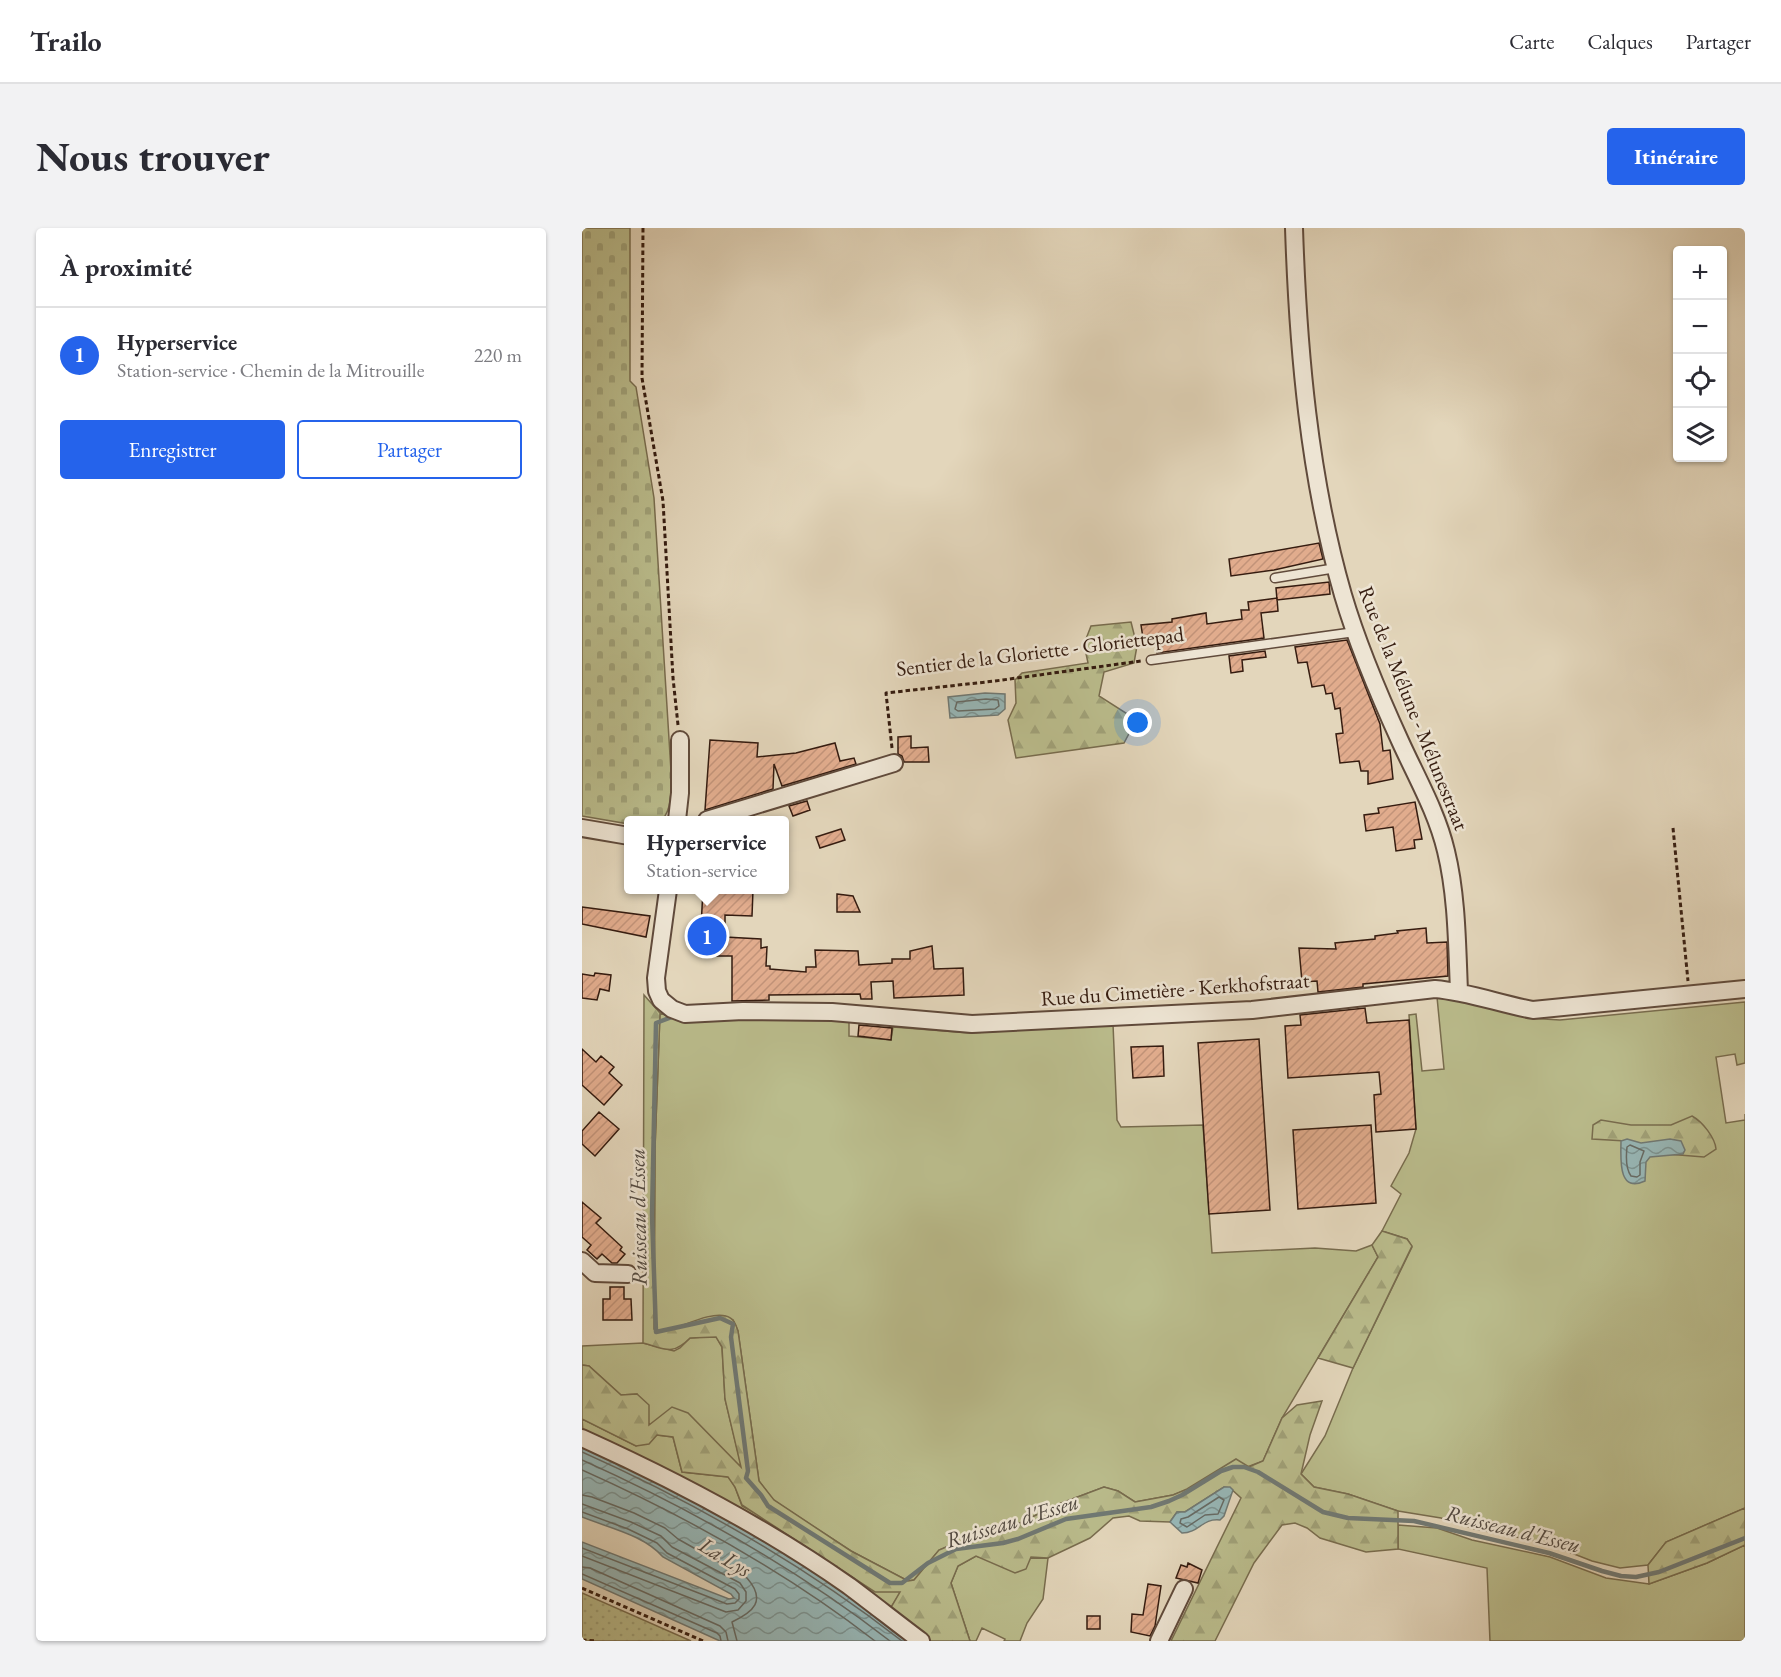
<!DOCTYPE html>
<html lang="fr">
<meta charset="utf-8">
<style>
body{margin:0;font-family:"EB Garamond",serif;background:#f2f2f3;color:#2b2b33}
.controls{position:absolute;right:18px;top:18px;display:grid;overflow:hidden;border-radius:6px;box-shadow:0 2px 4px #0004}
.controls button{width:54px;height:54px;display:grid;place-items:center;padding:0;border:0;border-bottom:2px solid #e1e1e2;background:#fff;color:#2b2b33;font:30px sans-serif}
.you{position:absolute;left:556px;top:495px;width:21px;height:21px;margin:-15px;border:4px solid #fff;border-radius:50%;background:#1a73e8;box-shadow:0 0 0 9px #1a73e833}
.badge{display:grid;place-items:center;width:39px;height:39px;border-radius:50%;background:#2563eb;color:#fff;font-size:20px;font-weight:700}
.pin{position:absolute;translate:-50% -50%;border:3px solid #fff;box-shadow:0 2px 6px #0006}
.popup{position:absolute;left:42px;top:588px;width:165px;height:78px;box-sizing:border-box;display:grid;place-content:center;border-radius:6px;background:#fff;filter:drop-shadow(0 2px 4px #0005);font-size:20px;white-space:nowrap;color:#7c7c81}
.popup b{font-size:22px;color:#2b2b33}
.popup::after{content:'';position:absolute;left:50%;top:100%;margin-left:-12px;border:12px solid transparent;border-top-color:#fff}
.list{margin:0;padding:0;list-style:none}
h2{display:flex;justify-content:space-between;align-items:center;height:78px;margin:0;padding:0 24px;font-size:26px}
h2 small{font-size:20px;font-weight:400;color:#7c7c81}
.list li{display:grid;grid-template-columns:39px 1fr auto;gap:18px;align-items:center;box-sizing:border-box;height:96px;padding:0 24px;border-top:2px solid #e1e1e2}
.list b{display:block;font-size:22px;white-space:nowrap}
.list p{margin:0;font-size:20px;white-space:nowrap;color:#7c7c81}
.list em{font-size:20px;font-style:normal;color:#7c7c81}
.actions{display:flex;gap:12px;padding:18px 24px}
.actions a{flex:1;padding:14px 0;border:2px solid #2563eb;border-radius:6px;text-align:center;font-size:21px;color:#2563eb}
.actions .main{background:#2563eb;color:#fff}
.icon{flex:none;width:33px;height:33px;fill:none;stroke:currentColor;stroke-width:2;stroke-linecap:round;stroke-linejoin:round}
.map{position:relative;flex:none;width:1163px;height:1413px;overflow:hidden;border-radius:6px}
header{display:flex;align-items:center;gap:36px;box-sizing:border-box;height:84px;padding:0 30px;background:#fff;border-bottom:2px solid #e1e1e2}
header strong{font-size:28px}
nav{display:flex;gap:33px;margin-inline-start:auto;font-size:21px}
.intro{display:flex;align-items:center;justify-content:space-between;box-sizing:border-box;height:144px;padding:0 36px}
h1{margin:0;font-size:42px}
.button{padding:15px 27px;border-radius:6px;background:#2563eb;color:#fff;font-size:21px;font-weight:700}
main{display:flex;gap:36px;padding:0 36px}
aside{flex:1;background:#fff;border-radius:6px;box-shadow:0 2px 4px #0004}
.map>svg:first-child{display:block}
</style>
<header>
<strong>Trailo</strong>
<nav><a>Carte</a><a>Calques</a><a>Partager</a></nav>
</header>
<div class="intro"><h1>Nous trouver</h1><a class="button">Itinéraire</a></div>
<main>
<aside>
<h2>À proximité<small></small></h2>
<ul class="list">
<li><span class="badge">1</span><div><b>Hyperservice</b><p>Station-service · Chemin de la Mitrouille</p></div><em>220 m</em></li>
</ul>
<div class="actions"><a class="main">Enregistrer</a><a>Partager</a></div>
</aside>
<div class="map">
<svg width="1163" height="1413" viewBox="0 0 1163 1413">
<defs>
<pattern id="forest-firs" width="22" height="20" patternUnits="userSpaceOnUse" patternTransform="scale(1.5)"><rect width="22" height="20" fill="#babc8c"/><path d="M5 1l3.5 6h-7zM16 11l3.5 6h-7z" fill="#a0a178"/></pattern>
<pattern id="cemetery-stones" width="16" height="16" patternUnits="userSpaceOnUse" patternTransform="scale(1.5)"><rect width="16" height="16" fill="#babc8c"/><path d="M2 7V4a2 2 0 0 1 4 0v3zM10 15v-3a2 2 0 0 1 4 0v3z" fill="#a0a178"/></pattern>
<pattern id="park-dots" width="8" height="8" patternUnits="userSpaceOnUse" patternTransform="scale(1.5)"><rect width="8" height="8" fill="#babc8c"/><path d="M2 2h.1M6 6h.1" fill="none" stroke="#a0a178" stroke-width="1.8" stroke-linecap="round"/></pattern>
<pattern id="water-waves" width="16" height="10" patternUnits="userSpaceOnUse" patternTransform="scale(1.5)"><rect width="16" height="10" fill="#97b7b7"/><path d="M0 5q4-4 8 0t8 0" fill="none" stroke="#7c9493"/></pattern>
<pattern id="building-hatch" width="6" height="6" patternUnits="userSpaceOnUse" patternTransform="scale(1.5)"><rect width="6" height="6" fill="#e1ac8d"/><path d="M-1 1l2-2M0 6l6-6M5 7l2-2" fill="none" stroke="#c29379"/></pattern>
</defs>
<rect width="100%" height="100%" fill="#e3d6bb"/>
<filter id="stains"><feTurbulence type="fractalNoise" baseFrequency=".00333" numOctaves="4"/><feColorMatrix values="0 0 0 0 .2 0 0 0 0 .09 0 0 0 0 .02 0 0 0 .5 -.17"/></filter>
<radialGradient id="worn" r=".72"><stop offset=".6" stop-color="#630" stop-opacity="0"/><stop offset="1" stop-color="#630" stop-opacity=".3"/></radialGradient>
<!-- grass -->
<path fill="#babc8c" stroke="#786c4e" stroke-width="1.5" d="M 855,769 L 886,771 L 946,790 L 978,792 L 1163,774 L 1163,835 L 1155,837 L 1153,826 L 1134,829 L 1144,895 L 1163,892 L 1163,886 L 1163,1280 L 1084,1314 L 1066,1337 L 1038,1340 L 1010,1333 L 964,1315 L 893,1301 L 859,1290 L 816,1283 L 766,1266 L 732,1259 L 719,1246 L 743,1208 L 771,1140 L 830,1019 L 825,1011 L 800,1003 L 819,966 L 809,958 L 827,925 L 834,901 L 827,787 L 834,786 L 840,843 L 862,841 Z
M 78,785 L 101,794 L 217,789 L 267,793 L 267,808 L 309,812 L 311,799 L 388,805 L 531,796 L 535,892 L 539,899 L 621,897 L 630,1025 L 733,1020 L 774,1023 L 790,1017 L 796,1029 L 700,1190 L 681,1233 L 591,1267 L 553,1274 L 536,1263 L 522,1259 L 477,1276 L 411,1308 L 369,1317 L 357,1322 L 332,1352 L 326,1353 L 269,1323 L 191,1272 L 177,1253 L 156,1103 L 151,1092 L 128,1089 L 85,1103 L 77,1104 L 72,1101 L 73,920 Z
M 134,1108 L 140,1119 L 143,1171 L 160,1241 L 67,1198 L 55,1166 L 39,1167 L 7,1138 L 0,1137 L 0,1118 L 61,1115 L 92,1123 L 98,1120 L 108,1110 Z
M 0,1191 L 54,1218 L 75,1207 L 91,1209 L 100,1244 L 147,1249 L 153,1259 L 160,1278 L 319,1364 L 308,1381 L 2,1218 Z
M 816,1297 L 855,1300 L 890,1312 L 968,1329 L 1024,1350 L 1067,1356 L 1125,1335 L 1163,1317 L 1163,1413 L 908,1413 L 905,1340 L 816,1321 Z
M 394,1328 L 403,1331 L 466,1330 L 461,1371 L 445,1395 L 438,1413 L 422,1413 L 423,1411 L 400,1400 L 394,1413 L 388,1413 L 369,1355 L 376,1338 Z"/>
<!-- forest -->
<path fill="url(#forest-firs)" stroke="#786c4e" stroke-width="1.5" d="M 549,394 L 555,418 L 552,435 L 522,444 L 517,468 L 547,487 L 551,498 L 542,515 L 434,530 L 426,492 L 434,475 L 433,452 L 440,445 L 506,435 L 502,416 L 509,398 Z
M 62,767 L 78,785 L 73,920 L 72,1101 L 77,1104 C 96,1102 126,1083 144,1088 C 152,1090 154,1097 156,1103 L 177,1253 L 192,1272 L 269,1323 L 326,1353 L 332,1352 L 357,1322 L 369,1317 L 411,1308 L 477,1276 L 522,1259 L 536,1263 L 553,1274 L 591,1267 L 605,1261 L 654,1231 L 667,1239 L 681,1233 L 700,1190 L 715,1177 L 740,1173 L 728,1207 L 719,1246 L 732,1259 L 766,1266 L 816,1283 L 816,1321 L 784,1324 L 738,1310 L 725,1300 L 713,1295 L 700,1297 L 672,1335 L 633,1413 L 589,1413 L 659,1270 L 648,1260 L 642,1259 L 603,1284 L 595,1284 L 588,1294 L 558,1293 L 547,1288 L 531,1290 L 508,1310 L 466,1330 L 449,1329 L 444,1341 L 433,1345 L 394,1328 L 376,1338 L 369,1355 L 388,1413 L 348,1413 L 308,1381 L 318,1364 L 293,1364 L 160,1277 L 153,1259 L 146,1249 L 100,1244 L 91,1209 L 75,1207 L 67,1216 L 54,1218 L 0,1191 L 0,1137 L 7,1138 L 39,1167 L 55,1166 L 67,1177 L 67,1197 L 90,1179 L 106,1185 L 159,1239 L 143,1171 L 140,1119 L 134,1109 L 108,1110 C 90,1128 84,1121 61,1115 Z
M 1110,888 C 1121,894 1133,910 1134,921 L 1122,929 L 1072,925 L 1044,913 L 1010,911 L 1011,897 L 1019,892 L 1049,897 L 1089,897 Z
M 800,1003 L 825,1011 L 830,1018 L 771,1140 L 736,1130 L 796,1029 L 790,1017 Z
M 1163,1280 L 1163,1317 L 1125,1335 L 1067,1356 L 1066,1337 L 1084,1314 Z"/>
<!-- cemetery -->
<path fill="url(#cemetery-stones)" stroke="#786c4e" stroke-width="1.5" d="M 0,0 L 48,0 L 48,153 L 54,159 L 72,270 L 89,543 C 89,559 91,580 80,592 L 47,592 L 47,596 L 0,588 Z"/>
<!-- park -->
<path fill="url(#park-dots)" stroke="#786c4e" stroke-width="1.5" d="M 0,1365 L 109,1413 L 0,1413 Z"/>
<!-- water -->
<path fill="url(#water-waves)" stroke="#707974" stroke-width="1.5" d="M 403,465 L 423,466 L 423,481 L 416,487 L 368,490 L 366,469 Z
M 1045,911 L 1059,915 L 1088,911 L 1099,913 L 1103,922 L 1101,926 L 1068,929 L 1064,934 L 1063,953 C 1035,966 1039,929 1039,913 Z
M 0,1217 L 92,1260 L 213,1329 L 330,1413 L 138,1413 L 0,1351 L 0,1314 L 147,1371 L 152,1370 L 149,1366 L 81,1329 C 62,1307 27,1300 0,1289 Z
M 642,1259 L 648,1259 L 651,1262 L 642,1288 L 638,1292 C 620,1290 617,1305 600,1305 L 588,1294 L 595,1284 L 603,1284 Z"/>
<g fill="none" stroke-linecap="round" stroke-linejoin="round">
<!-- shore -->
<path stroke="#666a64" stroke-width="1.5" d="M 404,471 L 416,472 L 417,478 L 413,481 L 376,483 L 373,481 L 375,474 Z
M 1048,917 L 1062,923 L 1058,934 L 1058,947 L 1055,949 L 1049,948 C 1044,941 1044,928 1045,919 Z
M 0,1224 C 114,1275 222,1337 320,1413
M 0,1232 C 109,1281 214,1340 308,1413
M 0,1242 C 103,1288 204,1344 293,1413
M 0,1267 L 10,1269 L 52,1285 L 83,1300 L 96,1311 L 165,1350 C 185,1373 171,1384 150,1394 L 155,1413
M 637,1269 L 642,1272 L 636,1286 L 623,1287 L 605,1299 L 598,1295 L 599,1291 L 606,1289 Z
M 0,1276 L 49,1294 L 79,1308 L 90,1319 L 158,1355 L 164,1364 L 164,1373 L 156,1382 L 144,1384 L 0,1328
M 0,1284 L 46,1301 L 75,1315 L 85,1325 L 153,1361 L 157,1366 L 157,1371 L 153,1375 L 145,1376 L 0,1320
M 0,1339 L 8,1340 L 138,1398 L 144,1404 L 146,1413
M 0,1346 L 135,1405 L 138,1408 L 139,1413"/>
<!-- stream -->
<path stroke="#707974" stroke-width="4.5" d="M 90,789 L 74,795 L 70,987 L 74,1104 L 138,1090 L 151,1096 L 149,1109 L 166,1243 L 164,1250 L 179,1267 L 186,1278 L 308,1355 L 320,1355 L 346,1335 L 374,1321 L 421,1315 L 436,1311 L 484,1291 L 569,1279 L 587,1273 L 600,1267 L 639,1243 L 651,1239 L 662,1239 L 676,1244 L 741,1284 L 766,1290 L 832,1293 L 967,1325 L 1020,1343 L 1039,1348 L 1054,1349 L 1077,1344 L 1163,1310"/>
</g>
<!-- building -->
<path fill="url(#building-hatch)" stroke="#351c10" stroke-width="1.5" d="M 737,315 L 741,331 L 692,342 L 649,348 L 647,331 Z
M 747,354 L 748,366 L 695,372 L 694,360 Z
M 695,370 L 696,383 L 679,385 L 682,410 L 575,425 L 574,415 L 571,415 L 570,410 L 561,410 L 559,397 L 590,394 L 590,391 L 624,385 L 625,396 L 660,391 L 659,382 L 667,382 L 666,374 Z
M 765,412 L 798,496 L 801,523 L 808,522 L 811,551 L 786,556 L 786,543 L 779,543 L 777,533 L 758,535 L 754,506 L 761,505 L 758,480 L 753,481 L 750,465 L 744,466 L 742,457 L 730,459 L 725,434 L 716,435 L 713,419 Z
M 683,423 L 684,429 L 660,432 L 661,443 L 649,445 L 647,428 Z
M 329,508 L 329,520 L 346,519 L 347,534 L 322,534 L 320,528 L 316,526 L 316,509 Z
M 128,512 L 176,515 L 175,529 L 214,525 L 253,515 L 258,533 L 272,530 L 274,536 L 200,558 L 192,536 L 191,561 L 123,582 Z
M 225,573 L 228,582 L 211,588 L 207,578 Z
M 833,574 L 840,611 L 832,612 L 833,620 L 814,623 L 811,599 L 784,603 L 782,587 L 797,585 L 796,580 Z
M 259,601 L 263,612 L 238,620 L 234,609 Z
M 121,662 L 171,662 L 170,688 L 143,687 L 143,709 L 179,711 L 179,720 L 185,719 L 184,738 L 188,738 L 188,741 L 224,744 L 224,739 L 234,739 L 233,722 L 276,723 L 277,737 L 310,735 L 310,731 L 328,731 L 328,723 L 350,718 L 352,741 L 381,740 L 382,767 L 312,770 L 311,753 L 289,754 L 290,771 L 279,771 L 278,766 L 187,767 L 187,772 L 150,773 L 150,728 L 119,728 L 119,717 L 108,717 L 108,699 L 119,699 Z
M 255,666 L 271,668 L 278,684 L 255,684 Z
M 0,679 L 68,688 L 64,709 L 0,696 Z
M 844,700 L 845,715 L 865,714 L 866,748 L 781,756 L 781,759 L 736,764 L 735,753 L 720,754 L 717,720 L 754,721 L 753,715 L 793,711 L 793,708 L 816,705 L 815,703 Z
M 13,745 L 29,747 L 27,763 L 18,761 L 15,772 L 0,770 L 0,746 L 12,748 Z
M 783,780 L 785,795 L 827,792 L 834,901 L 794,904 L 792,867 L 799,866 L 797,844 L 706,850 L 703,798 L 719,797 L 718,787 Z
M 277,797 L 310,800 L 309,812 L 276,808 Z
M 677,811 L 688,982 L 627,986 L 616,815 Z
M 581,818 L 582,848 L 551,850 L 549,819 Z
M 0,821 L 14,834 L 19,828 L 32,839 L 27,845 L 40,857 L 22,877 L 0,857 Z
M 17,884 L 37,901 L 13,928 L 0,916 L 0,903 Z
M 789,897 L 794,975 L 716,981 L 711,902 Z
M 0,974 L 19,990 L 14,995 L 40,1019 L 38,1022 L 43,1026 L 35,1035 L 30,1035 L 20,1026 L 15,1031 L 5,1022 L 9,1017 L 0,1009 Z
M 28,1059 L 42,1059 L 42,1071 L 49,1071 L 50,1092 L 21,1092 L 21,1071 L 28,1071 Z
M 606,1335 L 620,1342 L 616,1355 L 594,1350 L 599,1337 L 605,1339 Z
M 566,1356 L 579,1358 L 573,1398 L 568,1408 L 549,1404 L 550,1386 L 561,1387 Z
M 505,1388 L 518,1388 L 518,1401 L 505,1401 Z"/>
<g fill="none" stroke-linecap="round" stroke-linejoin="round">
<!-- lane casing -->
<g stroke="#604a3b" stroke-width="11">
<path id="lane" d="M 693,350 L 754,340
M 569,432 L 773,404"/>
</g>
<!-- street casing -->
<g stroke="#604a3b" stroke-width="20">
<path id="street" d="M 712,0 C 716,122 727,249 761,367 C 776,418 797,467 819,515 C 835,550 855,585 864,623 C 875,668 875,717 877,763
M 95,592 L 98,565 L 98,512
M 125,592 L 312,535
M 0,600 L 47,608
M 86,662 L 74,750 L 75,763 L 79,772 L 90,781 L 103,786 L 161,783 L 250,784 L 390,796 L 670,782 L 853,761 C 887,764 918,776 951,782 L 1163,761
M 0,1033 L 13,1045 L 46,1046
M 0,1210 C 93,1252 183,1299 267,1358 C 291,1376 315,1395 339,1413
M 577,1413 L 602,1361"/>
</g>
<!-- path -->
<path stroke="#351c10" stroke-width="3" stroke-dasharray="4.5 3" stroke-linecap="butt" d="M 61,0 L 60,150 L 81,273 L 91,450 L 96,497
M 310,520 L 304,465 L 413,453 L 559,433
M 1091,600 L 1106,753
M 0,1360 L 121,1413
M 0,1412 L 15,1413"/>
<!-- lane -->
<use href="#lane" stroke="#ede4d3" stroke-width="8"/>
<!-- street -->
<use href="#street" stroke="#ede4d3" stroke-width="16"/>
</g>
<g text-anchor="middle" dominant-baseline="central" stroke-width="5" stroke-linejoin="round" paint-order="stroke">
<!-- street labels -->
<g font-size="21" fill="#351c10" stroke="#ede4d3">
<text transform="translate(458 423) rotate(-7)">Sentier de la Gloriette - Gloriettepad</text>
<text transform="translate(832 480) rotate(68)">Rue de la Mélune - Mélunestraat</text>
<text transform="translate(593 761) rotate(-4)">Rue du Cimetière - Kerkhofstraat</text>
</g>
<!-- water labels -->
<g font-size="22" font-style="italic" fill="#524a42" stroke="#ede4d3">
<text transform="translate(56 989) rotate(-91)">Ruisseau d'Esseu</text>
<text transform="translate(430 1293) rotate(-17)">Ruisseau d'Esseu</text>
<text transform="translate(931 1301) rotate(14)">Ruisseau d'Esseu</text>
<text transform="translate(143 1329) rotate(31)">La Lys</text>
</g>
</g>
<rect width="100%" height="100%" filter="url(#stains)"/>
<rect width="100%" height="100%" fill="url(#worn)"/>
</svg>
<div class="controls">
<button>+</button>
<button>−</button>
<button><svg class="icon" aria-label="locate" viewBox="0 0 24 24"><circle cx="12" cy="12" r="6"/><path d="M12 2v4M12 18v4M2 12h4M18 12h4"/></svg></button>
<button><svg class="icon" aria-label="layers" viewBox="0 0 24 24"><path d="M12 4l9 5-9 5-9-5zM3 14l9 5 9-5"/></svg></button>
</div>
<div class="you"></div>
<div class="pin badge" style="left:125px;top:708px">1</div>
<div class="popup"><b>Hyperservice</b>Station-service</div>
</div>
</main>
